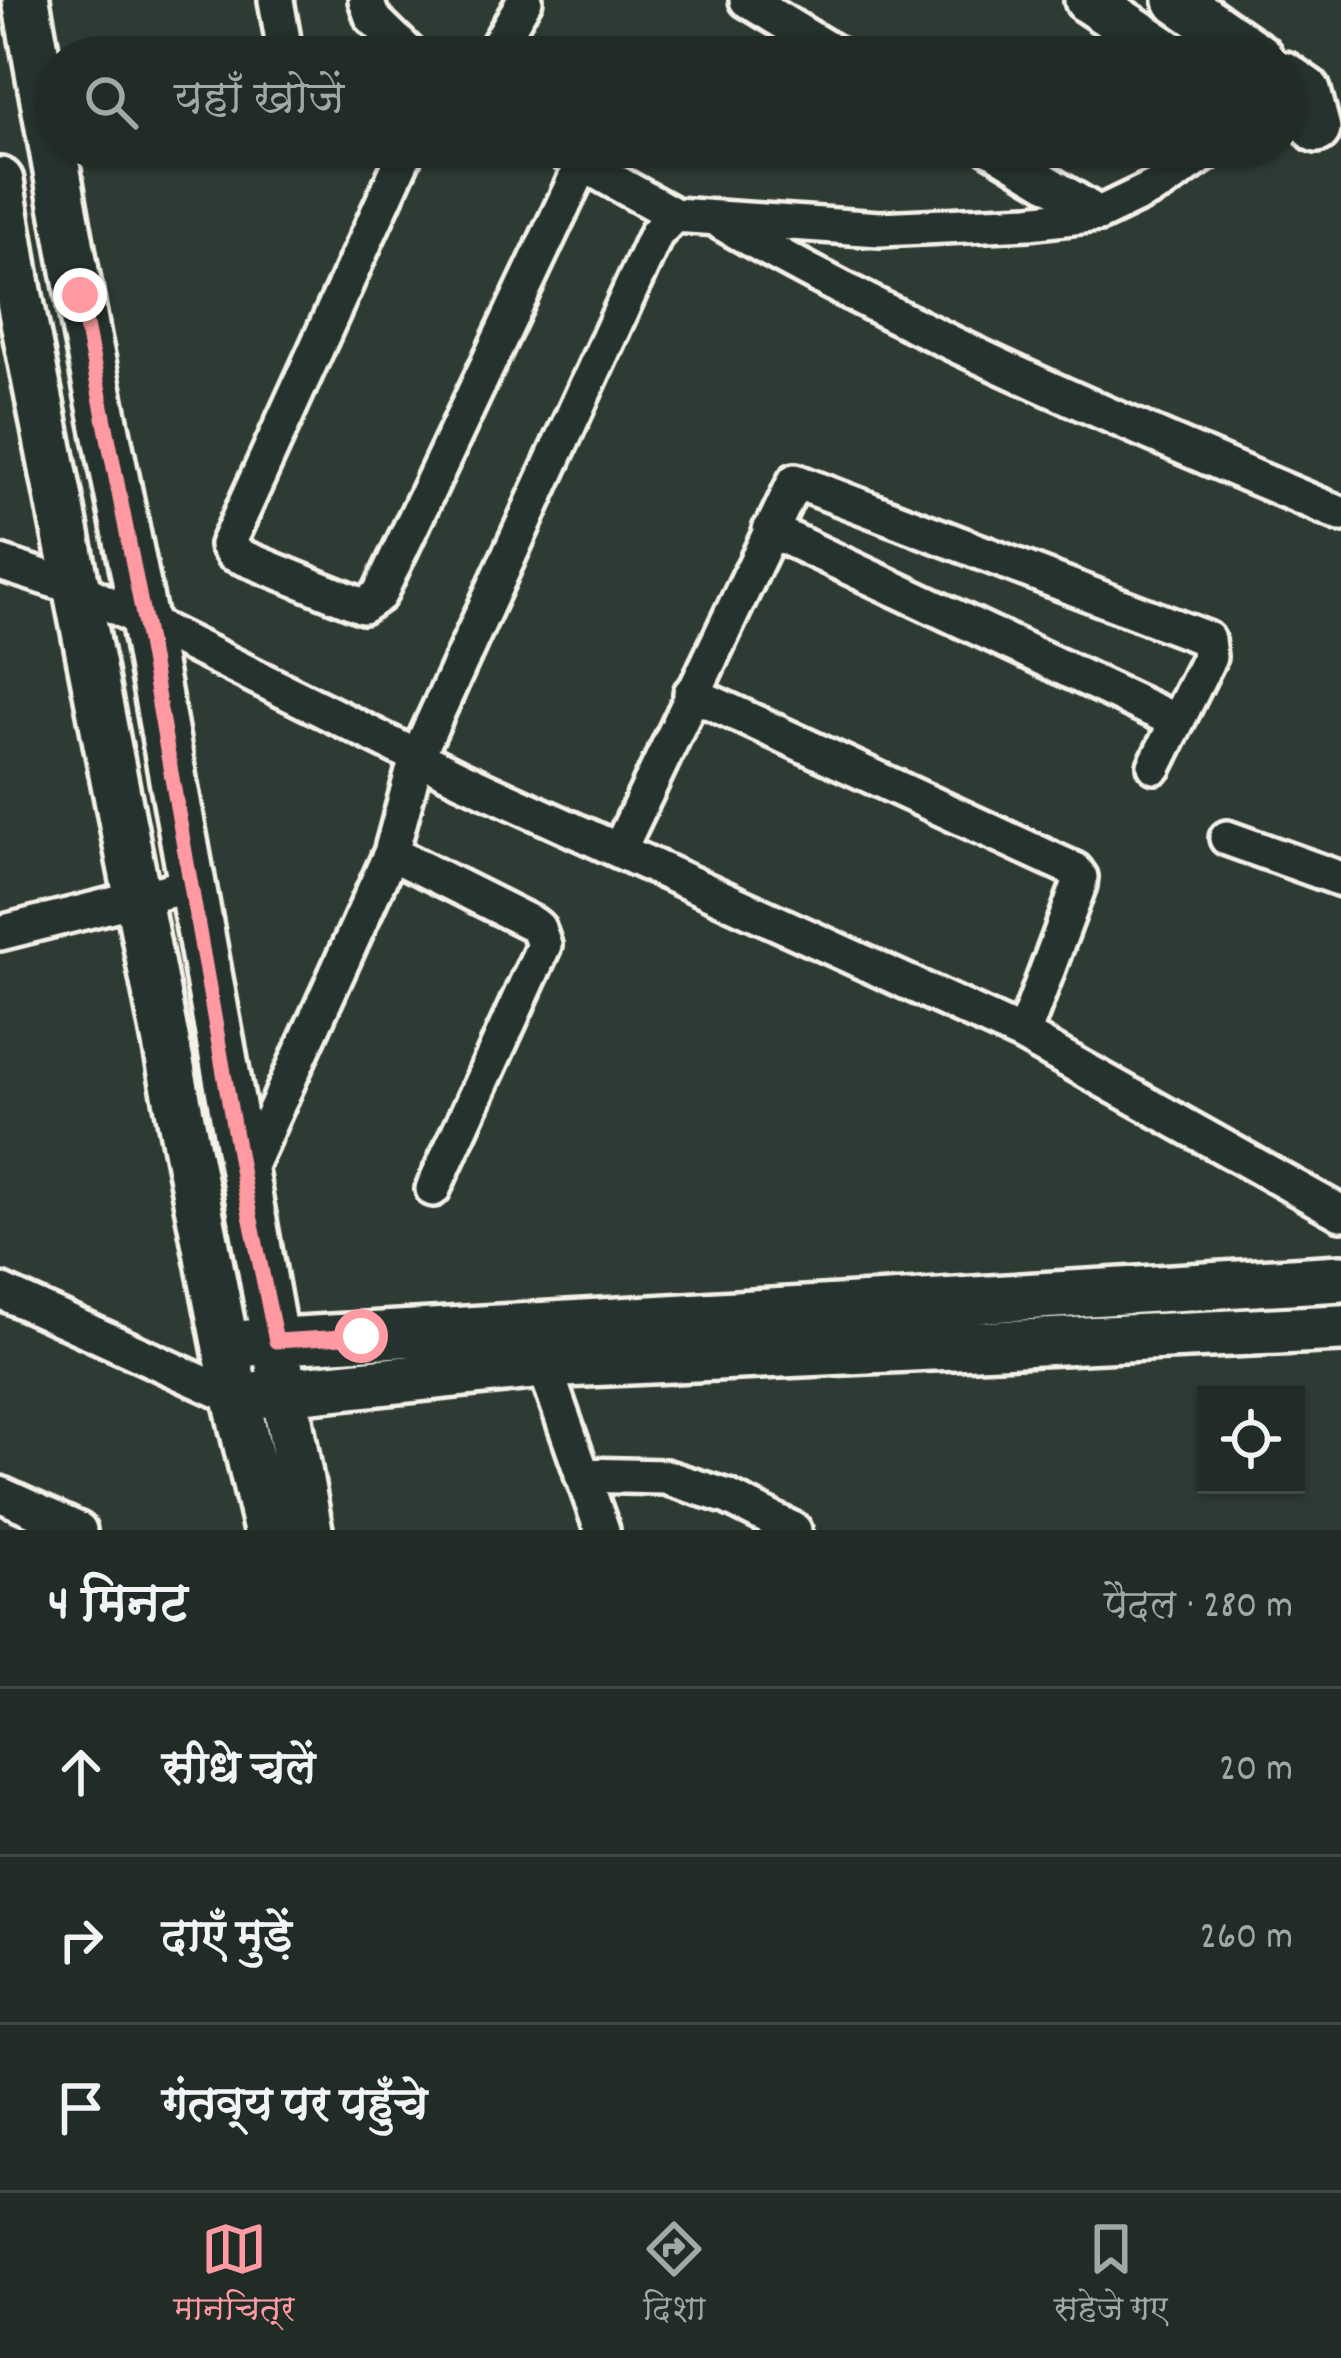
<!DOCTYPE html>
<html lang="hi">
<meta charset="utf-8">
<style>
body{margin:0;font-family:Dekko,"Playpen Sans Deva",sans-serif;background:#2e3833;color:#f1f3f6}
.controls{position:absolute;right:36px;bottom:36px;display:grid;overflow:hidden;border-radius:0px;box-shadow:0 3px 9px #0004}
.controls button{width:108px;height:108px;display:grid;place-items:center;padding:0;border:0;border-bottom:3px solid #3f4844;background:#222c27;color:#f1f3f6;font:60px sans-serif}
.stop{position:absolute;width:36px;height:36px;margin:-27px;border:9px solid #ff9aa2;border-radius:50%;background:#fff}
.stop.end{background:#ff9aa2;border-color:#fff;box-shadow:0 3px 12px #0008}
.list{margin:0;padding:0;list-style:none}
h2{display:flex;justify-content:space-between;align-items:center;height:156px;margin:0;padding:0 48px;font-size:51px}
h2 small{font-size:39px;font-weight:400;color:#a2a7a7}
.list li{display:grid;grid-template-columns:78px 1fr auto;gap:36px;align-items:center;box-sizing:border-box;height:168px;padding:0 48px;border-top:3px solid #3f4844}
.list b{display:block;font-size:45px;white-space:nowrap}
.list em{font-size:39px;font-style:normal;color:#a2a7a7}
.icon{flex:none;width:66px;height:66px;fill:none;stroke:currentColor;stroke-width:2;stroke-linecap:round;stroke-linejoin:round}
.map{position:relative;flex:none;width:1341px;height:1530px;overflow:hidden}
.search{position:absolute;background:#222c27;box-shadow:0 3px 9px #0004;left:36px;right:36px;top:36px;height:132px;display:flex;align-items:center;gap:30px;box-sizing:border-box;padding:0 42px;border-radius:66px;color:#a2a7a7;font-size:45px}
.sheet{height:660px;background:#222c27}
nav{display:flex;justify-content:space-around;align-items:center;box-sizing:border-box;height:168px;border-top:3px solid #3f4844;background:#222c27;font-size:33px;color:#a2a7a7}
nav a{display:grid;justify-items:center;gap:6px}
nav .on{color:#ff9aa2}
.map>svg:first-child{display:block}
</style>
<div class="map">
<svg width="1341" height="1530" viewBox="0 0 1341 1530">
<rect width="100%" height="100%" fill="#2e3b34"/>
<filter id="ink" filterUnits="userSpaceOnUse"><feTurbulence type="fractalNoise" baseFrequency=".00833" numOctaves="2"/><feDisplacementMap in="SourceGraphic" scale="24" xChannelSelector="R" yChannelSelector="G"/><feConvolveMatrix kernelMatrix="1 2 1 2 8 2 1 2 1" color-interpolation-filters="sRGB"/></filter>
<g filter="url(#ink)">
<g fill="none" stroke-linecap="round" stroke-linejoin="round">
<!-- street casing -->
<g stroke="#f4f1e8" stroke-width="42">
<path id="street" d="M 276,0 L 286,57
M 366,0 L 372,17 L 413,57
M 747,0 L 841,57
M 491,57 L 525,0
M 408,147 L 227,545 L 232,553 L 363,606 L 379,595 L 582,165
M 553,147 L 674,215
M 989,147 L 1099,214
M 722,223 C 920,337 1131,426 1341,514
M 770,530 L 1176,721
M 0,563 L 77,588 L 462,779 L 1023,1035 L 1341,1213
M 691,693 L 1075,870 L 1080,877 L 1079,885 L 1023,1035
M 1227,838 L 1341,879
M 620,848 L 795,481 L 1207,639 L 1209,657 L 1155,766
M 391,853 L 533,924 L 538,928 L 544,945 L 433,1189
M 0,933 L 191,885
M 244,1179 L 391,853 L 417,757 L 656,234 L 674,215 L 880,229 L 1029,222 L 1099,214 L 1161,184 L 1215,147
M 0,1291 L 236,1398
M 537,1345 L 602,1530
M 582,1475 L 665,1477 L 728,1497 L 794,1530
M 0,1494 L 79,1530"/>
</g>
<!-- secondary casing -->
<g stroke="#f4f1e8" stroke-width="54">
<path id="secondary" d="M 26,0 L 87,337 L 145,625 L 309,1530
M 1088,0 L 1174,57
M 1177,0 L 1259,57
M 1284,75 L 1307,91 L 1317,129
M 0,181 L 17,286 L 236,1398 L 267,1530
M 248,1343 L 1341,1278
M 254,1395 L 542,1365 L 1341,1328"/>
</g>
<!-- street -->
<use href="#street" stroke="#26332d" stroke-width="33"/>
<!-- secondary -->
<use href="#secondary" stroke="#26332d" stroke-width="45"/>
</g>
</g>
<g fill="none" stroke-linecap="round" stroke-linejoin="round" filter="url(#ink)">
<!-- route -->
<path stroke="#ff9aa2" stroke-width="15" d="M 80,295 L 145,625 L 243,1181 L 276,1341 L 361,1336"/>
</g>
</svg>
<div class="controls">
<button><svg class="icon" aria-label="locate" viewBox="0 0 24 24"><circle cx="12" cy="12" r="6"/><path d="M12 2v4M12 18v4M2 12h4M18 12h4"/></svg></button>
</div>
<div class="stop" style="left:361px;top:1336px"></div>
<div class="stop end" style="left:80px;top:295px"></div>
<div class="search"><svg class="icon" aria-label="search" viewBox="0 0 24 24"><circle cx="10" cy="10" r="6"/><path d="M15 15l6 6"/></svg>यहाँ खोजें</div>
</div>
<section class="sheet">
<h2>4 मिनट<small>पैदल · 280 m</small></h2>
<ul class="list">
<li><svg class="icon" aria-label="ahead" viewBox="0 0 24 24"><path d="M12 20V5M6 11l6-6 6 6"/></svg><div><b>सीधे चलें</b></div><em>20 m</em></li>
<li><svg class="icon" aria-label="right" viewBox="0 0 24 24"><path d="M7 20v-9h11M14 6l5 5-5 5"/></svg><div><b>दाएँ मुड़ें</b></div><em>260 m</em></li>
<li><svg class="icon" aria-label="arrive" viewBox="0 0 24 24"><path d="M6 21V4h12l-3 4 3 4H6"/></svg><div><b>गंतव्य पर पहुँचे</b></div></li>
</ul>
</section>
<nav>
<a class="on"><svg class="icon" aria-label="map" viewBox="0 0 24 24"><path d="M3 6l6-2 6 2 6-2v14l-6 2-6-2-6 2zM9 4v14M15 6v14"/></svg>मानचित्र</a>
<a><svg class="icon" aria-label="directions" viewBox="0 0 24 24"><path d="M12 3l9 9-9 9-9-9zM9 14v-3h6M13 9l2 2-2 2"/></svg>दिशा</a>
<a><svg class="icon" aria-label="saved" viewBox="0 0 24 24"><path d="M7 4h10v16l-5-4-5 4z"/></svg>सहेजे गए</a>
</nav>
